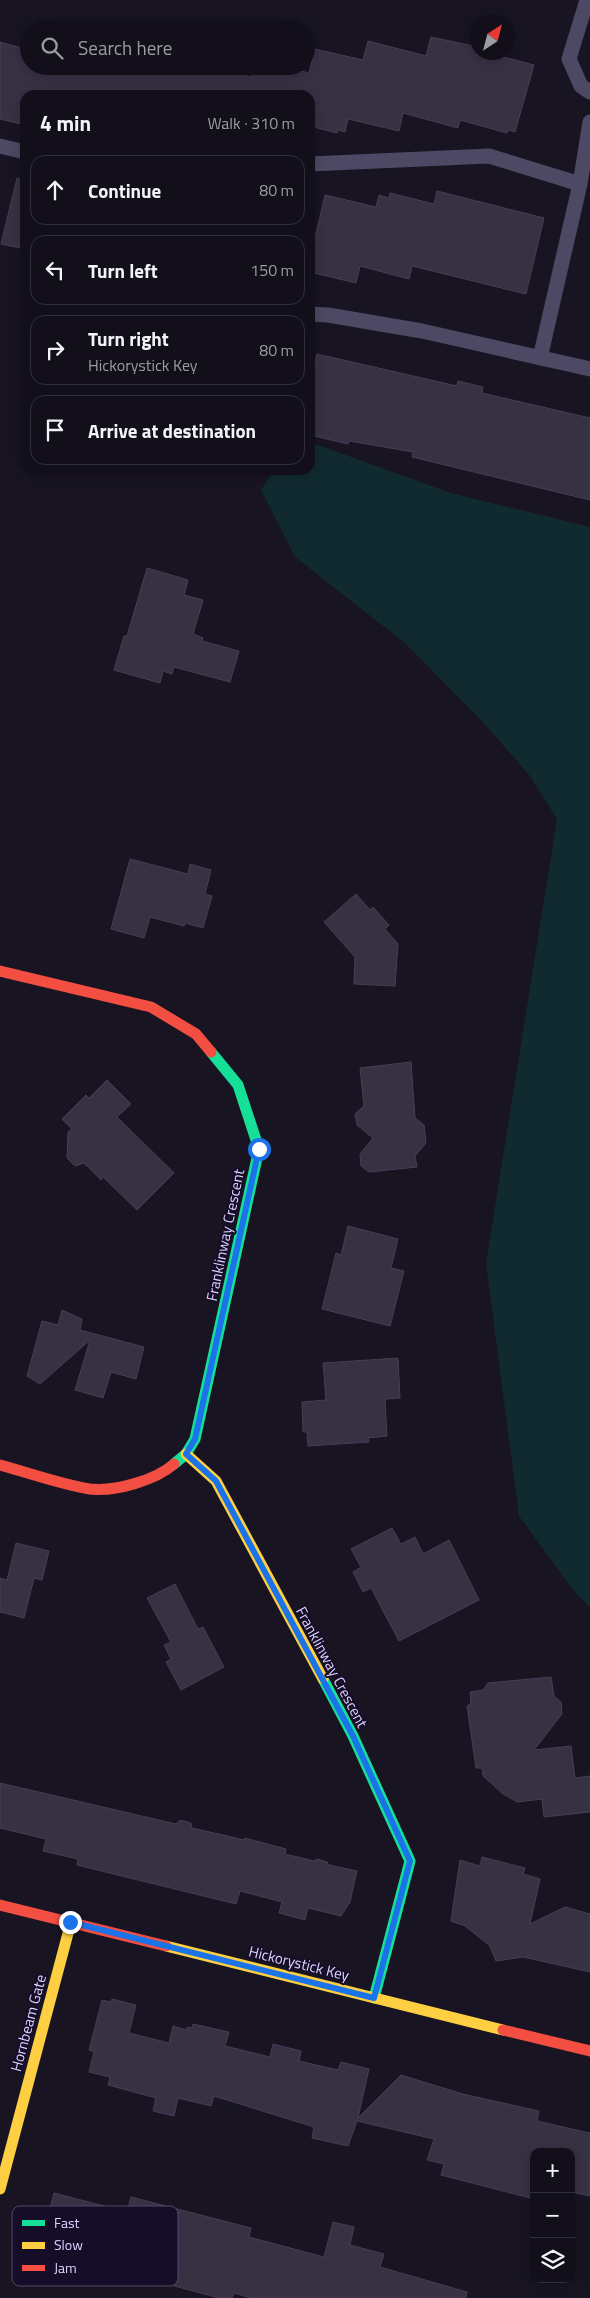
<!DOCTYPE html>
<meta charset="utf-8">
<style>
body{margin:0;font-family:"Titillium Web",sans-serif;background:#1f1d27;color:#f1f3f6}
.controls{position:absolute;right:15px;bottom:15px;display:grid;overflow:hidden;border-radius:10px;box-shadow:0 2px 12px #0003}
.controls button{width:45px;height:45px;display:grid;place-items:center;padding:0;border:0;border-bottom:1px solid #312f39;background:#120f1a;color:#f1f3f6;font:25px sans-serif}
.compass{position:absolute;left:470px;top:15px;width:45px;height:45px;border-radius:50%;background:#120f1a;box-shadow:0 2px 12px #0003;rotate:36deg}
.stop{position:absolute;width:15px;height:15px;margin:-11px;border:4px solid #1a73e8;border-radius:50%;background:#fff}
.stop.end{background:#1a73e8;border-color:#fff;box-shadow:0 1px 5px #0008}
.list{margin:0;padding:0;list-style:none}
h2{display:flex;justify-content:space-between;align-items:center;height:65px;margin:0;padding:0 20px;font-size:21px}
h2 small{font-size:16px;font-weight:400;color:#9c9ca2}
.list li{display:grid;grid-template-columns:32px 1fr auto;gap:15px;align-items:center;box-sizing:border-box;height:70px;margin:0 10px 10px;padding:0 10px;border:1px solid #312f39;border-radius:15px}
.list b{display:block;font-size:19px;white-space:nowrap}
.list p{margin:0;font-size:16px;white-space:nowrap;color:#9c9ca2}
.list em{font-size:16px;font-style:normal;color:#9c9ca2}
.icon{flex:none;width:28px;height:28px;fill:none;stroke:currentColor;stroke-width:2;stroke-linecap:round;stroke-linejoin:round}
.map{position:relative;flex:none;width:590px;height:2298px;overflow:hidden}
.search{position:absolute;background:#120f1a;box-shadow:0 2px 12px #0003;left:20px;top:20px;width:295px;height:55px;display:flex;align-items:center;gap:12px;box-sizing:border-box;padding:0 18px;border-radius:28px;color:#9c9ca2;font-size:19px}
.panel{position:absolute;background:#120f1a;box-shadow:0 2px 12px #0003;left:20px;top:90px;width:295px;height:385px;border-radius:15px}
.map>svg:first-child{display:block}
</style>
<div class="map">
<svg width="590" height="2298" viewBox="0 0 590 2298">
<rect width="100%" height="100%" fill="#181422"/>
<!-- green -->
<path fill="#112a30" d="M 310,442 L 451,493 L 590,527 L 590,1607 L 577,1595 L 519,1516 L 486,1263 L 557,819 L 530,776 L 481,720 L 405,643 L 295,557 L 261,490 L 274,470 L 310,470 Z"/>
<!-- building -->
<path fill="#373144" stroke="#463e56" d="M 431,37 L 478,47 L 478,52 L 504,52 L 503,57 L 534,65 L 515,132 L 508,130 L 507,133 L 460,120 L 458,128 L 403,113 L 399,131 L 348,119 L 345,132 L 338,130 L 337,133 L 310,126 L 310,95 L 25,95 L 25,125 L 0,119 L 0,42 L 29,50 L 29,66 L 163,66 L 191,74 L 193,66 L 209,66 L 251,77 L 253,66 L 282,66 L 309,73 L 315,49 L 363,60 L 368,41 L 426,56 Z
M 17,178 L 25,179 L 25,249 L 1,244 Z
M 437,191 L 544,218 L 526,294 L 412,266 L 409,279 L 360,266 L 356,283 L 310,272 L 310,260 L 325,195 L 376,207 L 379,195 L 389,198 L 390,193 L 434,204 Z
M 317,354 L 457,386 L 458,381 L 483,387 L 482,393 L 590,418 L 590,500 L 412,457 L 413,452 L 349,441 L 348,444 L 310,435 L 310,382 Z
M 147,568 L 188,580 L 184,595 L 203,600 L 193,634 L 203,638 L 202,641 L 239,651 L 230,682 L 174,667 L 172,674 L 163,671 L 160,683 L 114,670 L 124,636 L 127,636 Z
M 130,859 L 188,874 L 190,864 L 211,870 L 205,894 L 212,896 L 203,928 L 185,923 L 184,926 L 150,917 L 144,938 L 111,929 Z
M 356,894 L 370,910 L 373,907 L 389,925 L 385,929 L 398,944 L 395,986 L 354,984 L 355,957 L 324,922 Z
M 411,1062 L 415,1118 L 424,1125 L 426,1143 L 415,1156 L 417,1167 L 369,1172 L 361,1166 L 360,1154 L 373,1138 L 357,1125 L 355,1114 L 364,1106 L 360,1068 Z
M 107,1080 L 131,1104 L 117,1117 L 174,1173 L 137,1210 L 103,1177 L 101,1180 L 84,1163 L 75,1166 L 67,1158 L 68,1132 L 72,1129 L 62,1119 L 86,1095 L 89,1098 Z
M 348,1226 L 398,1239 L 391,1268 L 404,1271 L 390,1326 L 322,1309 L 336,1253 L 341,1255 Z
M 62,1310 L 82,1319 L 80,1330 L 144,1347 L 136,1379 L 111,1372 L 103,1398 L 75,1390 L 90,1340 L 40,1384 L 27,1376 L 42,1321 L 58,1325 Z
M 398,1358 L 400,1398 L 385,1399 L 387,1436 L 368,1438 L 369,1442 L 308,1446 L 307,1432 L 303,1432 L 302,1402 L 326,1400 L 323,1363 Z
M 392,1528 L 401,1544 L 415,1537 L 423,1554 L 449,1540 L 479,1600 L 399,1641 L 371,1588 L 363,1592 L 353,1572 L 361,1567 L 351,1549 Z
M 16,1543 L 49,1551 L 42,1580 L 34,1578 L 24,1618 L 0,1612 L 0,1578 L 7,1580 Z
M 175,1584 L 198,1629 L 203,1627 L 224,1667 L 181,1690 L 166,1662 L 171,1659 L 164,1645 L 171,1642 L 147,1598 Z
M 551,1677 L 554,1696 L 561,1702 L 562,1714 L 534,1750 L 571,1746 L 575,1778 L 590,1776 L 590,1812 L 544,1817 L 542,1799 L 517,1802 L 503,1794 L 483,1776 L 482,1768 L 476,1768 L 467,1706 L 471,1703 L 470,1692 L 483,1690 L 488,1683 Z
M 0,1783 L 176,1824 L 180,1820 L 191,1823 L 192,1828 L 245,1840 L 245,1838 L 286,1849 L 285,1854 L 314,1861 L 317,1859 L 327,1862 L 329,1865 L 357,1871 L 350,1902 L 341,1916 L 308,1908 L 305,1920 L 279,1913 L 282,1902 L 240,1891 L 236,1904 L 77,1865 L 78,1859 L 43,1851 L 46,1839 L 0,1828 Z
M 482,1857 L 525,1868 L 523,1874 L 540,1879 L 530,1924 L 565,1907 L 590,1914 L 590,1972 L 523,1957 L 496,1961 L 490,1946 L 465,1926 L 451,1921 L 460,1860 L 480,1866 Z
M 112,1999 L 136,2005 L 129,2033 L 169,2043 L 173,2026 L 187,2030 L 187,2027 L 192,2028 L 193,2024 L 229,2032 L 225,2046 L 270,2057 L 273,2044 L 301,2051 L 299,2061 L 338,2070 L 341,2062 L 369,2069 L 358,2118 L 401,2075 L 463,2094 L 539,2111 L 537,2121 L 590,2133 L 590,2196 L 571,2192 L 571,2152 L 534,2152 L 534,2199 L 441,2175 L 444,2164 L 427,2160 L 434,2139 L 357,2121 L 348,2146 L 312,2138 L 314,2127 L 214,2096 L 211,2106 L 178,2098 L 174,2116 L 153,2111 L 156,2098 L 108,2085 L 110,2077 L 89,2072 L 94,2052 L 89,2050 L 102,2000 L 111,2002 Z
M 54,2193 L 127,2212 L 131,2197 L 251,2228 L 249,2237 L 324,2257 L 333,2222 L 354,2227 L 350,2245 L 384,2254 L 380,2267 L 467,2292 L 466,2298 L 251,2298 L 234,2293 L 232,2298 L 219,2298 L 71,2258 L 72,2253 L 65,2251 L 65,2249 L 47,2244 L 51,2229 L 45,2228 Z"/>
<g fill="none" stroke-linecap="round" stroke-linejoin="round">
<!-- lane -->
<path stroke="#4d4863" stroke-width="15" d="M 587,0 L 569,59 L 581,86 L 590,92
M 0,146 L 25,152
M 310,164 L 489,156 L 580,184
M 310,314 L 328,315 L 422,331 L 590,369
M 540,358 L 580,184 L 590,122"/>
<!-- fast -->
<path stroke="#16e098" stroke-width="11" d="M 174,1464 L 186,1454 L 195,1439 L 259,1149 L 238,1085 L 211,1052
M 323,1679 L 353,1736 L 410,1861 L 374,1998"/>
<!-- slow -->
<path stroke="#ffcf43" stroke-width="11" d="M 186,1454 L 216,1481 L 323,1679
M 166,1946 L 503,2030
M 0,2189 L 71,1922"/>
<!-- jam -->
<path stroke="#f24e42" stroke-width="11" d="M 0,971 L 151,1007 L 196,1034 L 211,1052
M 0,1465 C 30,1473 60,1484 90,1489 C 115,1492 156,1480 174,1464
M 0,1905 L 166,1946
M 503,2030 L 590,2051"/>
</g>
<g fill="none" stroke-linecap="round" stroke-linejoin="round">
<!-- route -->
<path stroke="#1a73e8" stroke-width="6" d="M 70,1922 L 374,1998 L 410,1861 L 353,1736 L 216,1481 L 186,1454 L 195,1439 L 259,1149"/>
</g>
<g text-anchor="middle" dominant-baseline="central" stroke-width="4" stroke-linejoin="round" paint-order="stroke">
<!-- street labels -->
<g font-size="15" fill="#dfd4ff" stroke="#160e28">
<text transform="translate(225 1235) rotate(-78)">Franklinway Crescent</text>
<text transform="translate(332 1667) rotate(62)">Franklinway Crescent</text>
<text transform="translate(299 1963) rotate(14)">Hickorystick Key</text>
<text transform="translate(28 2023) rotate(-75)">Hornbeam Gate</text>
</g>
</g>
<!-- legend -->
<rect x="12" y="2206" width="166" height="80" rx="8" fill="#160e28" stroke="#524968" stroke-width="1"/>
<rect x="22" y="2220" width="23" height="6" fill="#16e098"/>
<rect x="22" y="2242" width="23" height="7" fill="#ffcf43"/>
<rect x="22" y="2265" width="23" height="6" fill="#f24e42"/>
<g font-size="14" fill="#dfd4ff">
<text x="54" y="2228">Fast</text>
<text x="54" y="2250">Slow</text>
<text x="54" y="2273">Jam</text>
</g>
</svg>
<div class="controls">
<button>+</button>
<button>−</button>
<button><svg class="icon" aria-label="layers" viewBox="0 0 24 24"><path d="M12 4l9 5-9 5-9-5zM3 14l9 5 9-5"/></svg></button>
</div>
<svg class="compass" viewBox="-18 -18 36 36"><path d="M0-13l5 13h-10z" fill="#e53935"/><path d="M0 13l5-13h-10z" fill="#9c9ca2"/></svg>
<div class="stop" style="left:259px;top:1149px"></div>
<div class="stop end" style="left:70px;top:1922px"></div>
<div class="search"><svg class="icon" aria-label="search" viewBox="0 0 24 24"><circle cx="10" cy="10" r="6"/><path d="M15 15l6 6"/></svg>Search here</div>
<section class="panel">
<h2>4 min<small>Walk · 310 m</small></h2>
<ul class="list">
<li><svg class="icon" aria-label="ahead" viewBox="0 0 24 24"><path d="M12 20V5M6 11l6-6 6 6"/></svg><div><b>Continue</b></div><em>80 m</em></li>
<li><svg class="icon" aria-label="left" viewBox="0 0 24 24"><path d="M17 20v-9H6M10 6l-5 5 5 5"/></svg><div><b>Turn left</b></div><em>150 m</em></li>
<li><svg class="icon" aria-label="right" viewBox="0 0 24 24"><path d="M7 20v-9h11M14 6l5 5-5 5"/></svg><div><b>Turn right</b><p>Hickorystick Key</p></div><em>80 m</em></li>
<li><svg class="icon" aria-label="arrive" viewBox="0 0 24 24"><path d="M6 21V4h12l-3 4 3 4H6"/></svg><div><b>Arrive at destination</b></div></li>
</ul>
</section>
</div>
